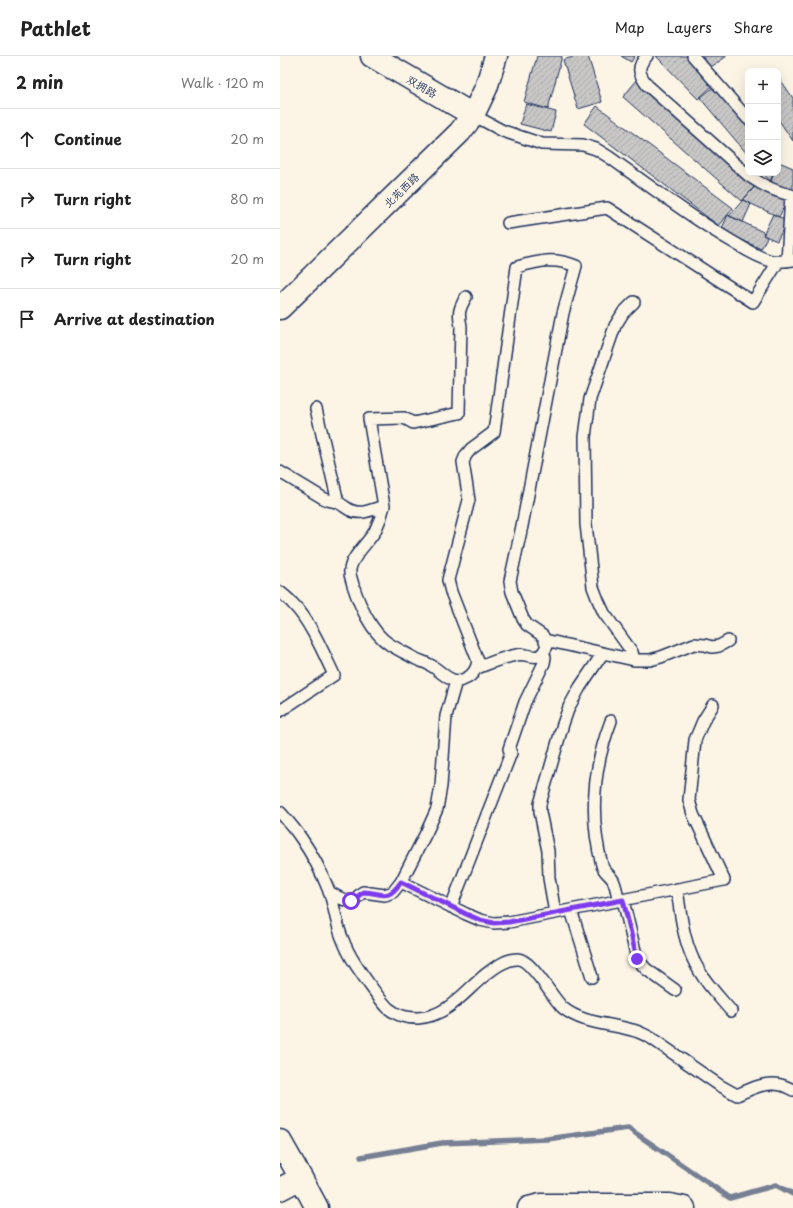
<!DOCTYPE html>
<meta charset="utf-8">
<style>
body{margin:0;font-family:"Playpen Sans","LXGW WenKai TC",sans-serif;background:#f2f2f2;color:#222}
.controls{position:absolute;right:12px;top:12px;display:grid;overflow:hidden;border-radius:8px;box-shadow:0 4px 16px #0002}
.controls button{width:36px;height:36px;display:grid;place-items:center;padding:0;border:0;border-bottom:1px solid #e0e0e0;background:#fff;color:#222;font:20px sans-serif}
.stop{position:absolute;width:12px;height:12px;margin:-9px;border:3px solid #7c3aed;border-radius:50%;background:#fff}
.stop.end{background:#7c3aed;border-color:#fff;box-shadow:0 1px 4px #0008}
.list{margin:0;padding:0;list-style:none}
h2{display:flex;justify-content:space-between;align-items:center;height:52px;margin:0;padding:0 16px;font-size:17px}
h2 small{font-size:13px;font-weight:400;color:#767676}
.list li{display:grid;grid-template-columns:26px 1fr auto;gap:12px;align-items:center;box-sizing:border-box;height:60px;padding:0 16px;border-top:1px solid #e0e0e0}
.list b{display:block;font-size:15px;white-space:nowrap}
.list em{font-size:13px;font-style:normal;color:#767676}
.icon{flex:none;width:22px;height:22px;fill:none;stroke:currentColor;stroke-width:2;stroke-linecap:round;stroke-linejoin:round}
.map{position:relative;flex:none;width:513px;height:1152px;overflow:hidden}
header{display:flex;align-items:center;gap:24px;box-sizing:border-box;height:56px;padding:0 20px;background:#fff;border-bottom:1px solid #e0e0e0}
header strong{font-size:19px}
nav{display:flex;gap:22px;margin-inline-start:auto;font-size:14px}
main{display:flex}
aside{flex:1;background:#fff}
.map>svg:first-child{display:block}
</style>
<header>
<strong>Pathlet</strong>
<nav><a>Map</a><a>Layers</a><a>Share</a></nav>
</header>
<main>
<aside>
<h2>2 min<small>Walk · 120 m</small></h2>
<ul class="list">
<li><svg class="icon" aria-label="ahead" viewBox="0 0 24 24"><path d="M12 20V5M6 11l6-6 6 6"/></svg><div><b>Continue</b></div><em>20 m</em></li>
<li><svg class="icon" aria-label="right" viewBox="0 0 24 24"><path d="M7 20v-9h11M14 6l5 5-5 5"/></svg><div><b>Turn right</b></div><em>80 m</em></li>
<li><svg class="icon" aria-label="right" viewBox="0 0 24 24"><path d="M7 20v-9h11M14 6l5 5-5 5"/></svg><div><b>Turn right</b></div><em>20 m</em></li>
<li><svg class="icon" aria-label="arrive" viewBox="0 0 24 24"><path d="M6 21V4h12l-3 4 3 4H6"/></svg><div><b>Arrive at destination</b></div></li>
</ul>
</aside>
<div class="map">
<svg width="513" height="1152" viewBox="0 0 513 1152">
<defs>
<pattern id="building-hatch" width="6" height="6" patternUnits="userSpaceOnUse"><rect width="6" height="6" fill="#c8c7c6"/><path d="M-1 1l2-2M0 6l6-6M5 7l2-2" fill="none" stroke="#ababac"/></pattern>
</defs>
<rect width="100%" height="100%" fill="#fcf5e5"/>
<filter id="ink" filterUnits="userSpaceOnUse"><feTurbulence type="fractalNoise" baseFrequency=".025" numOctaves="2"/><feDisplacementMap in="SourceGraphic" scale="8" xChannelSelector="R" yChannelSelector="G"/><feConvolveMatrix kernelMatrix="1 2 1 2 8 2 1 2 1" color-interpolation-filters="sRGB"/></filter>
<g filter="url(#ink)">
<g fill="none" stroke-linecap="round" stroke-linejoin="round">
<!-- stream -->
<path stroke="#767f94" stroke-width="5.5" d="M 81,1101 L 162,1087 L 267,1083 L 348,1072 L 450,1142 L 496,1129 L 513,1138"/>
</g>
<!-- building -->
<path fill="url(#building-hatch)" stroke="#1b2f5e" d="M 257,0 L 282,0 L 268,53 L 244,46 Z
M 296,0 L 308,0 L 322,46 L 298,53 L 283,4 Z
M 341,0 L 355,0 L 351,6 Z
M 376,0 L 407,0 L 434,28 L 418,43 Z
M 419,0 L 447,0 L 428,13 Z
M 500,23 L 513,42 L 513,85 L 498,63 L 498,24 Z
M 357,24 L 476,129 L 462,145 L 343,41 Z
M 435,30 L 468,68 L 468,99 L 420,42 Z
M 246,48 L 276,56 L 271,76 L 240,68 Z
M 317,50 L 453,152 L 439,170 L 304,68 Z
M 499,106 L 513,112 L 513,138 L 490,128 L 494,117 L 498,117 Z
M 483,117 L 494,117 L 490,125 Z
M 476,129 L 507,144 L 499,161 L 463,144 Z
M 463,144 L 471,148 L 463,166 L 449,160 Z
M 493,158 L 507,165 L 497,185 L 483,179 Z
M 448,159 L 485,177 L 483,179 L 487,181 L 481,193 L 441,174 Z"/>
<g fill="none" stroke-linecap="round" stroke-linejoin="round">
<!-- service casing -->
<g stroke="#1b2f5e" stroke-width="14">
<path id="service" d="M 367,0 C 356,11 359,18 367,29 L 469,120 C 482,129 496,136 511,139 L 507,205
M 413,0 L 468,63
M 193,59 L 223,75 L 262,88 L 303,89 L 316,93 L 329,101 C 370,130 410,161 453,186 C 465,193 478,202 492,205 C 499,206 506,205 513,204
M 228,167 L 327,152 L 473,246 L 498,206
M 186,241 C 179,253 178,257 181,270 L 179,357 L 133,367 L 124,362 L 89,363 L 104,450 C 102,459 99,467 95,475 C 88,487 71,501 70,514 C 69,519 72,524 73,529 C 79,548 91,576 109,588 C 117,593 127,598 136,603 C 140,605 145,606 150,609 C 164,616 172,633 190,620 C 195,616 197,611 198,605 L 171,536 L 168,524 L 189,444 L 183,406 L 186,399 L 191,393 L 214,376 L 237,211 C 259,205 274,201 296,210 L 283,257 L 242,470 L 230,525 L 232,536 L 243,563 L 247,569 L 263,580 L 267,590 C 265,594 263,598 259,600 C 252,602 244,597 237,599 C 223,601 210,607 197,612
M 354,246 L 343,257 L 335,270 L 310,343 L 305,381 L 306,468 L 313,531 L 318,544 L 324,557 L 347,589 L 352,596 L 354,604
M 36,353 L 58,446
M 0,416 L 43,442 C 48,445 54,445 59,447 C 63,449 66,452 70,454 C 81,460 93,453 104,450
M 0,536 C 5,540 10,544 14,549 C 30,565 44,598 54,619 L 0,655
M 265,584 L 354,604 L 370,604 L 381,601 L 414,588 L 425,589 L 432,591 L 439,590 L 448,585
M 331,665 C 313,712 309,760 322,809 C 323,815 330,819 333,824 C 336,830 337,838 339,845 L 343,844 L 357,903 L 366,913 L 395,934
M 0,756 C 7,764 15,773 21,782 C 32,798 42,817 49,835 C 55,851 56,869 63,884 C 69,900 79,914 89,928 C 95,936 101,945 108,952 C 118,960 126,962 138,962 C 175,960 192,922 223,907 C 227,905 232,903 237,903 C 251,902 272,942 283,952 C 303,968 328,967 352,974 C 358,975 365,979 371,982 L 439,1029 L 457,1039 C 470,1033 486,1025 501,1029 C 505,1030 509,1032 513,1034
M 121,826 L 186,858 L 200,864 L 214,867 L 229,866 L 444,824 L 413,758 L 409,744 L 415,684 L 423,665 L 433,649
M 397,833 C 401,862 404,891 420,916 C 428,930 441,943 451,955
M 49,836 C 55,839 66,847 73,844 C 77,843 79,838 83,836 L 105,839 L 113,836 L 121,826 L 147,775 L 157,753 L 161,730 L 166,660 L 176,625
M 171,851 L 231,697 L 229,693 L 245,646 L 264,607 L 265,601 L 263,597
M 291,854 L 312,921
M 275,857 L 269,822 L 268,795 L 260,756 L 260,748 L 283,668 L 289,651 L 300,631 L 323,597"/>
</g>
<!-- tertiary casing -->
<g stroke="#1b2f5e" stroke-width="25">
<path id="tertiary" d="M 92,0 L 193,59
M 249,1152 L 261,1149 L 390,1149 L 404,1152"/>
</g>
<!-- primary casing -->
<g stroke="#1b2f5e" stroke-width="25">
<path id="primary" d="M 0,252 L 180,76 L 193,59 L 206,32 L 216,0"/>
</g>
<!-- trunk casing -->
<g stroke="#1b2f5e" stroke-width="25">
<path id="trunk" d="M 0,1085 L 21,1122 L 37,1152
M 0,1133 L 21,1122"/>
</g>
<!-- service -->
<use href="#service" stroke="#fcf5e5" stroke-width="11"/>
<!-- tertiary -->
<use href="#tertiary" stroke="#fcf5e5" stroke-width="22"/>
<!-- primary -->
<use href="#primary" stroke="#fcf5e5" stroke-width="22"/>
<!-- trunk -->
<use href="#trunk" stroke="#fcf5e5" stroke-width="22"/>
</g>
</g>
<g fill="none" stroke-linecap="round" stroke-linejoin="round" filter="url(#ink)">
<!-- route -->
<path stroke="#7c3aed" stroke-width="5" d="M 71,845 L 75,843 L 83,836 C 103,836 106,847 121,826 L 186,858 L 200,864 L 214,867 L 229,866 L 343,844 L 357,903"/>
</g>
<g text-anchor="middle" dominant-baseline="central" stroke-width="4" stroke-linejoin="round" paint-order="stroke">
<!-- street labels -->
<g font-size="11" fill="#1b2f5e" stroke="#fcf5e5">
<text transform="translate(142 30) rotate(30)">双拥路</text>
<text transform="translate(121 134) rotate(-44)">北苑西路</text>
</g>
</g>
</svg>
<div class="controls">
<button>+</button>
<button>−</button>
<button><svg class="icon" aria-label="layers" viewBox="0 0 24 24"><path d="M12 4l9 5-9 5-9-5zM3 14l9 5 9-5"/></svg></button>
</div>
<div class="stop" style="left:71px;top:845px"></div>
<div class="stop end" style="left:357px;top:903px"></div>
</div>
</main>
